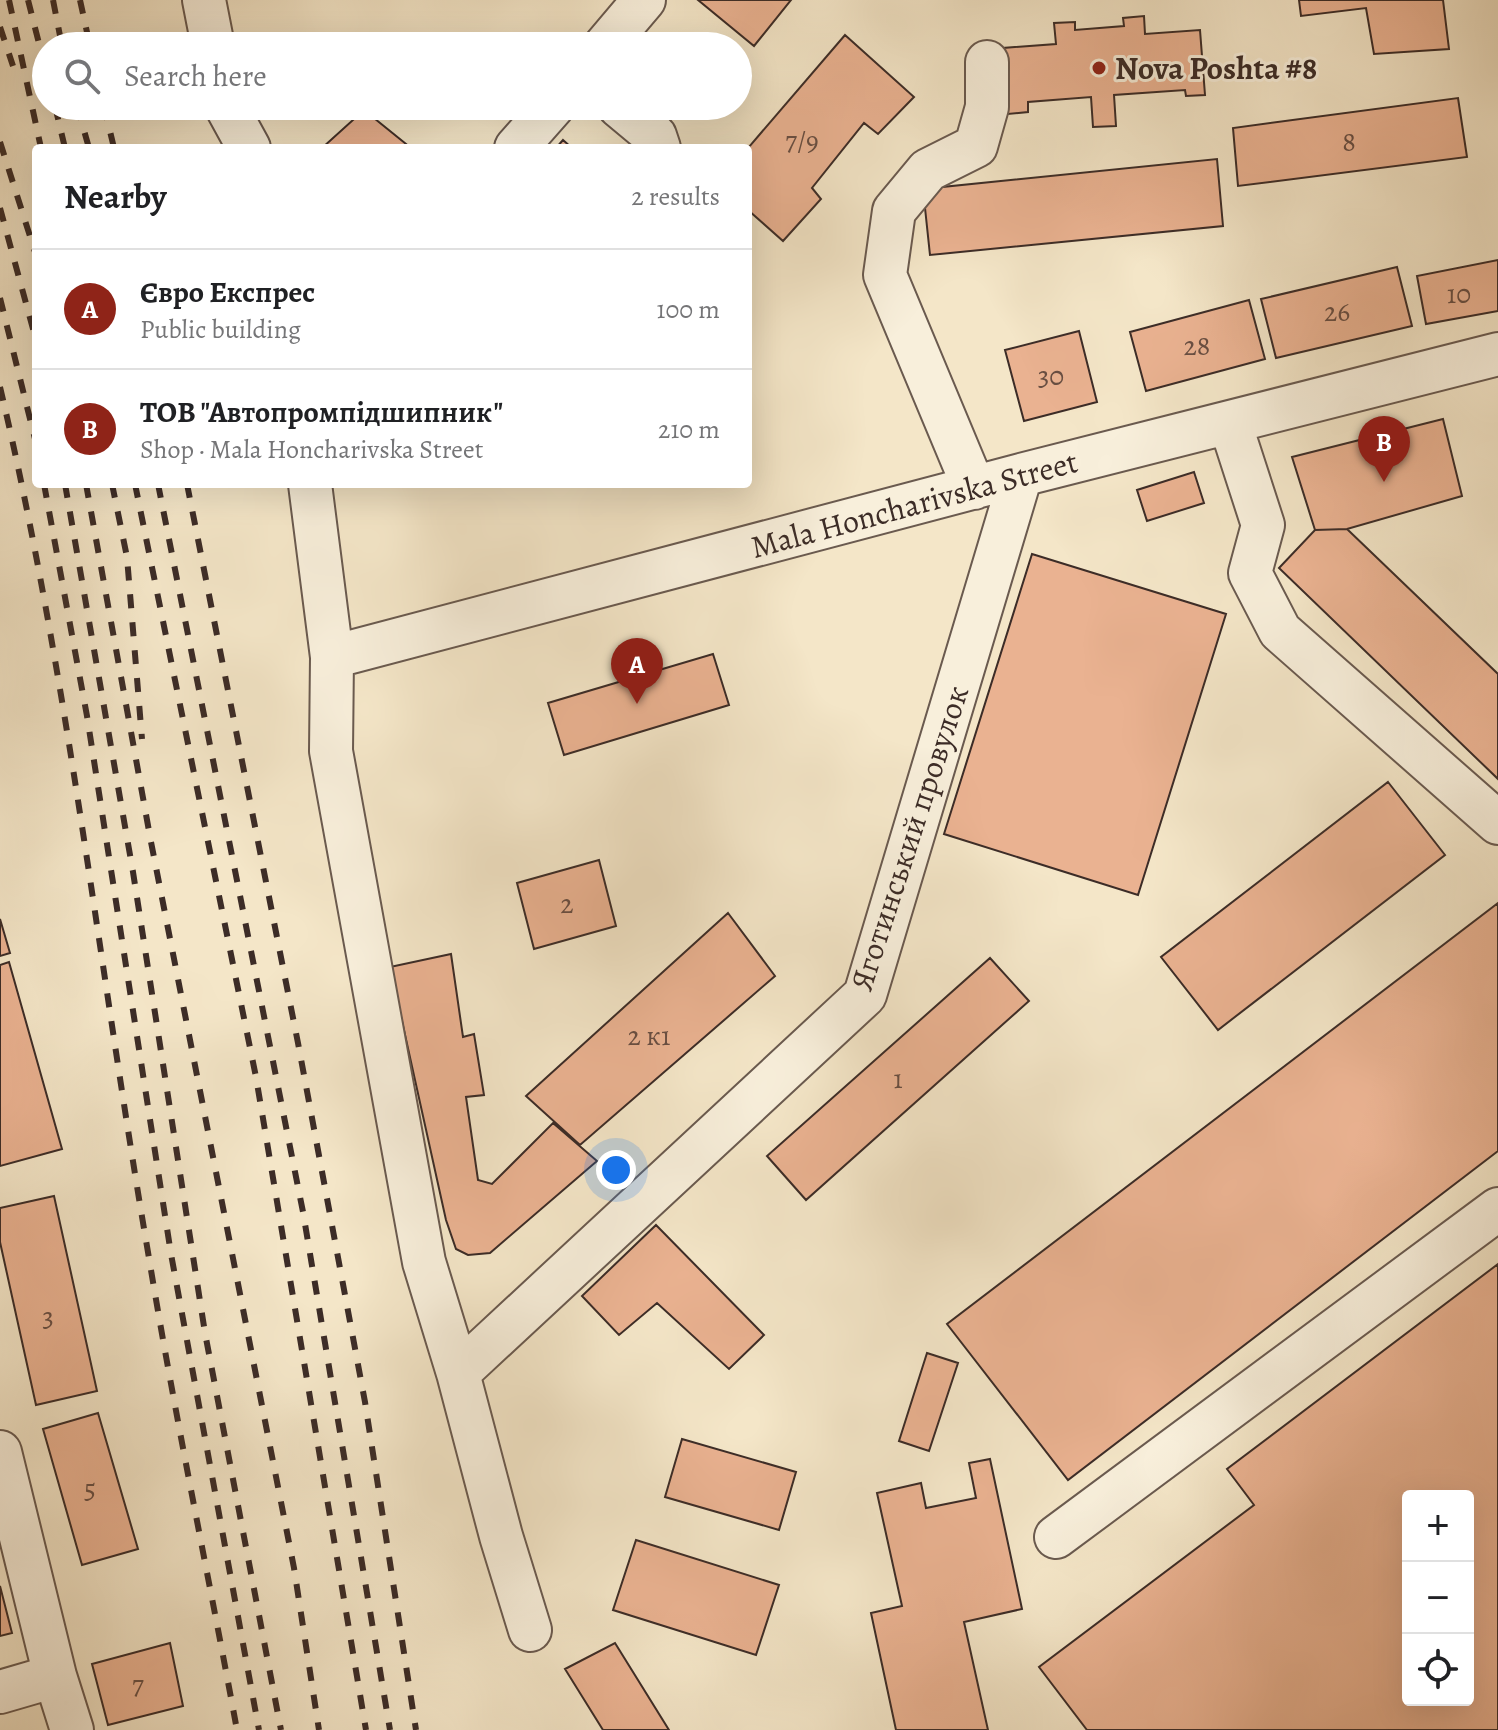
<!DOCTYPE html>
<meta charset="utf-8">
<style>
body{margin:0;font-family:Alegreya,serif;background:#f2f2f2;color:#202124}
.controls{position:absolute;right:24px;bottom:24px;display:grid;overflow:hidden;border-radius:8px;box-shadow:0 8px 32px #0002}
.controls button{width:72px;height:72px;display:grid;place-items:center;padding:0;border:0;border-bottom:2px solid #e0e0e0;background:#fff;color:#202124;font:40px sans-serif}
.you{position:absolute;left:616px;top:1170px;width:28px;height:28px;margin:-20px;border:6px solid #fff;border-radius:50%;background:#1a73e8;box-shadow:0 0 0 12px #1a73e833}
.badge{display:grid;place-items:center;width:52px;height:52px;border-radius:50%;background:#8f2418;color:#fff;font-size:26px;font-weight:700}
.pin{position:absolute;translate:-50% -66px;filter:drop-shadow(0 2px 4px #0008)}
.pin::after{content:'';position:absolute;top:42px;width:28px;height:24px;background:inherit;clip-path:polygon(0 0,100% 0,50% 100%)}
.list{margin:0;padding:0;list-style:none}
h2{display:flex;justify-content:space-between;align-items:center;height:104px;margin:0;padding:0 32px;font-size:34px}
h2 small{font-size:26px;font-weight:400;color:#757577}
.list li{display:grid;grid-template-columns:52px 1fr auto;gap:24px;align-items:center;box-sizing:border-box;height:120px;padding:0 32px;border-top:2px solid #e0e0e0}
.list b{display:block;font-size:30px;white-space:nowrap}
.list p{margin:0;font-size:26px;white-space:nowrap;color:#757577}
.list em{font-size:26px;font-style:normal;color:#757577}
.icon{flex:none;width:44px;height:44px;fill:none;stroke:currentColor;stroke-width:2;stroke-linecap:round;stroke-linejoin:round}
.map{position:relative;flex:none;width:1498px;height:1730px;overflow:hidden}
.search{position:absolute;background:#fff;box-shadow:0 8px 32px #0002;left:32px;top:32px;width:720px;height:88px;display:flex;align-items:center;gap:20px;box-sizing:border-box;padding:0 28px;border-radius:44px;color:#757577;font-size:30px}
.panel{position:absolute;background:#fff;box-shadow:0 8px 32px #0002;left:32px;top:144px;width:720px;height:344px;border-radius:8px}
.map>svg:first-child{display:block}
</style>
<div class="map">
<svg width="1498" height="1730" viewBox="0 0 1498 1730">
<rect width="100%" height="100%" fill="#f4e6c8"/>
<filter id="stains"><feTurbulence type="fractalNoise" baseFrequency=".0025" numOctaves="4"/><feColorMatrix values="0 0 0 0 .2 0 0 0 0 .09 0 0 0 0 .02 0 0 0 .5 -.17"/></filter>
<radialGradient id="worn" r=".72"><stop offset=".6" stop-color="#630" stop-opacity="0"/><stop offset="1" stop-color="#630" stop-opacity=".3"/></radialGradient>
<!-- building -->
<path fill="#eab291" stroke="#3c2c27" stroke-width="2" fill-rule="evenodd" d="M 698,0 L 791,0 L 754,46 Z
M 1299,0 L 1443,0 L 1449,49 L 1374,54 L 1366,8 L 1301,16 Z
M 1144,16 L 1145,34 L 1200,30 L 1205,95 L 1186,96 L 1185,90 L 1114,95 L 1116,126 L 1093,127 L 1091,97 L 1028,102 L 1028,112 L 1008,114 L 1003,48 L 1056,44 L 1054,23 L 1075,22 L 1075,30 L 1124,26 L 1123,18 Z
M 845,35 L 914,97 L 878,134 L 864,123 L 812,188 L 821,199 L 783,241 L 748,210 L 748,148 Z
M 1458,98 L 1467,157 L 1238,186 L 1233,128 Z
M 364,110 L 411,148 L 322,148 Z
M 563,140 L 572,148 L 556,148 Z
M 1217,159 L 1223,226 L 930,255 L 923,189 Z
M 1498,260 L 1498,311 L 1426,324 L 1417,276 Z
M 1397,267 L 1412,326 L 1276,358 L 1261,299 Z
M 1249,300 L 1265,359 L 1146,391 L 1130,332 Z
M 1079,331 L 1097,402 L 1024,421 L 1005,350 Z
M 1443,419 L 1462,496 L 1347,529 L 1315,530 L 1292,457 Z
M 1194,472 L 1204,503 L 1147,521 L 1137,490 Z
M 1347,529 L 1498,674 L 1498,779 L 1279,568 L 1315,530 Z
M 1032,554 L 1226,614 L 1138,895 L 944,834 Z
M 713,654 L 729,705 L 564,755 L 548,703 Z
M 1388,782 L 1445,855 L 1218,1030 L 1161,957 Z
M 599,860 L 616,926 L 534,949 L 517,883 Z
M 1498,903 L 1498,1151 L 1068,1480 L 947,1324 Z
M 728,913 L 775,976 L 580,1145 L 526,1096 Z
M 0,919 L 10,953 L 0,956 Z
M 451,954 L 463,1037 L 474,1034 L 484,1095 L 466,1097 L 478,1180 L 492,1184 L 553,1123 L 597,1161 L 490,1253 L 468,1255 L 456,1249 L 446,1220 L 390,967 Z
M 990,958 L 1029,1001 L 806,1200 L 767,1156 Z
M 9,962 L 62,1149 L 0,1166 L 0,965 Z
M 54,1196 L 97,1391 L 36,1405 L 0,1242 L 0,1208 Z
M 656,1225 L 764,1335 L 729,1369 L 657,1303 L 619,1335 L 582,1296 Z
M 1498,1264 L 1498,1730 L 1087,1730 L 1039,1667 L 1254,1505 L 1227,1469 ZM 1408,1496 L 1468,1496 L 1468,1700 L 1408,1700 Z
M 927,1353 L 958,1363 L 929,1451 L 899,1441 Z
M 98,1413 L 138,1549 L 82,1565 L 43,1429 Z
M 682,1439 L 796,1472 L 779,1530 L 665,1497 Z
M 990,1459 L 1022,1609 L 964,1622 L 988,1730 L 896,1730 L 871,1613 L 902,1606 L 877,1493 L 921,1483 L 926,1508 L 976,1498 L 969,1463 Z
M 636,1540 L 779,1585 L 756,1655 L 613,1610 Z
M 0,1586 L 12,1633 L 0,1636 Z
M 170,1643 L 183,1706 L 108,1725 L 92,1664 Z
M 615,1643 L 669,1730 L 603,1730 L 565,1669 Z"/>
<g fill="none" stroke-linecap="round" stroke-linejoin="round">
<!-- minor casing -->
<g stroke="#6a5a4f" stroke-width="46">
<path id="minor" d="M 204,0 L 213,46
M 605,46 L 644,0
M 226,106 L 249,148
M 619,106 L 655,136 L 659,148
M 516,148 L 553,106
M 1230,423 L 1263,525 L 1250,573 L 1280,631 L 1498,823
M 310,484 L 332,657 L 331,751 L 424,1262 L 458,1373 L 501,1536 L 530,1630
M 974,488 L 885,275 L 894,211 L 928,170 L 976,146 L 987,107 L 987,62
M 332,657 L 1021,475 L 1498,354
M 458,1373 L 865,995 L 1021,475
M 0,1452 L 55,1676 L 72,1730
M 1056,1537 L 1498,1209
M 0,1692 L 55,1676"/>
</g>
<!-- minor -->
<use href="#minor" stroke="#f8efdb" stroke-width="42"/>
<!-- rail -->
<path stroke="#3c2c27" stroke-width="6" stroke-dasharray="14 14" stroke-linecap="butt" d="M 9,0 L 41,148
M 28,0 L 46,71
M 53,0 L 62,46
M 80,0 L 90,46
M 0,27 L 13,66
M 55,106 L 65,148
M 77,106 L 89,148
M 104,106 L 114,148
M 0,142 L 36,255
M 0,208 L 36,340
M 0,298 L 36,443
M 0,387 C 68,674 99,968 149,1258 C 175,1416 208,1573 237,1730
M 44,484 L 87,716 L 171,1254 L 259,1730
M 65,484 L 133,872 L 205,1333 L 281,1730
M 86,484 L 151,842 L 294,1568 L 319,1730
M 112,484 L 127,557 L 142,739
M 135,484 L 256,1077 L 366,1730
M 158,484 L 303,1212 L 390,1730
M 187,484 L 298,1043 L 365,1402 L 416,1730"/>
</g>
<!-- markers -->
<circle fill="#8f2418" stroke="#f8efdb" stroke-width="3" cx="1099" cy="68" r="8"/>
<g text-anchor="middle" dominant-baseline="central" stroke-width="6" stroke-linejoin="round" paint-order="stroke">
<!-- number labels -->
<g font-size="28" fill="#684e42">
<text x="802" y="141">7/9</text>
<text x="1349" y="142">8</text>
<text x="1459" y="294">10</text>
<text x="1337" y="312">26</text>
<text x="1197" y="346">28</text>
<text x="1051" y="376">30</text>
<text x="567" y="904">2</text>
<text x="649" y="1036">2 к1</text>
<text x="898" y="1079">1</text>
<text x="48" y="1317">3</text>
<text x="90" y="1489">5</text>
<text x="138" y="1685">7</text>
</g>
<!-- poi labels -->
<g font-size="32" font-weight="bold" fill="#3c2c27" stroke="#f8efdb" text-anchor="start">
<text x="1115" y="68">Nova Poshta #8</text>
</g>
<!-- street labels -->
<g font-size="32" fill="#3c2c27" stroke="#f8efdb">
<text transform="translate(914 504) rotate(-15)">Mala Honcharivska Street</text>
<text transform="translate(909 838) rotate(-72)">Яготинський провулок</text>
</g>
</g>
<rect width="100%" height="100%" filter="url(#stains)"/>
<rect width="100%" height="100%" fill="url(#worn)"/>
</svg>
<div class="controls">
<button>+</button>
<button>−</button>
<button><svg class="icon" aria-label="locate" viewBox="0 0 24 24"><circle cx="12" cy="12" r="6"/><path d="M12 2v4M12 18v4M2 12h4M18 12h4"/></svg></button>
</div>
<div class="you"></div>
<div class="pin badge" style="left:637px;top:704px">A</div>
<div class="pin badge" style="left:1384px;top:482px">B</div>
<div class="search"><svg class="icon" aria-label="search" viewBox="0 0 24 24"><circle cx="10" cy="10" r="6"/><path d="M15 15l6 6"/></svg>Search here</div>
<section class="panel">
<h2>Nearby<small>2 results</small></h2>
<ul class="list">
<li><span class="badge">A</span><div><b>Євро Експрес</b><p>Public building</p></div><em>100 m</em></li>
<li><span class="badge">B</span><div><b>ТОВ &quot;Автопромпідшипник&quot;</b><p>Shop · Mala Honcharivska Street</p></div><em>210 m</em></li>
</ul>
</section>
</div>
